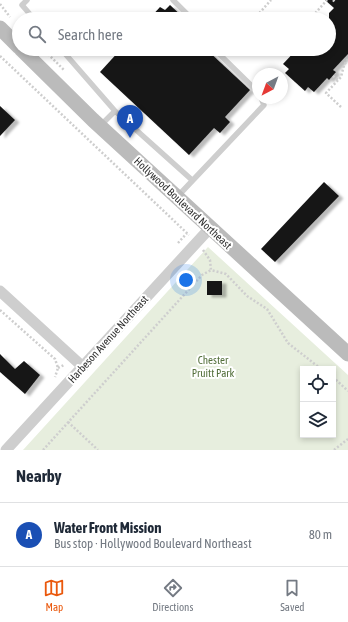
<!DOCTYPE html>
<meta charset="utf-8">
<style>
body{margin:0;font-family:"Asap Condensed",sans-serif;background:#f2f2f3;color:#1f2937}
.controls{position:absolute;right:12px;bottom:12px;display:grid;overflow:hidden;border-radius:0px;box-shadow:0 2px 6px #0003}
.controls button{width:36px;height:36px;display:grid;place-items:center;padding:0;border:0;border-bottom:1px solid #e0e1e3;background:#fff;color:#1f2937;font:20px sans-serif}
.compass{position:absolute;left:252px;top:68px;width:36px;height:36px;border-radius:50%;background:#fff;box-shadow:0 2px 6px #0003;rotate:221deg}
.you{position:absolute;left:186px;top:280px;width:14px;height:14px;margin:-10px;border:3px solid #fff;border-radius:50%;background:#1a73e8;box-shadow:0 0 0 6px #1a73e833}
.badge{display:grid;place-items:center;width:26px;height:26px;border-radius:50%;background:#ea580c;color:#fff;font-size:13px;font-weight:700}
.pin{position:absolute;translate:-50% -33px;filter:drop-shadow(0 1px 2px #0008)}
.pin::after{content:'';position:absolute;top:21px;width:14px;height:12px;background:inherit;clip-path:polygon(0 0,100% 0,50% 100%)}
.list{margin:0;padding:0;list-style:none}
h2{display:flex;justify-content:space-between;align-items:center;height:52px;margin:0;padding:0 16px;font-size:17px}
h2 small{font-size:13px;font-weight:400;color:#747a83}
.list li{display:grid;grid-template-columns:26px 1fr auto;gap:12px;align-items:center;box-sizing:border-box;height:64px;padding:0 16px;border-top:1px solid #e0e1e3}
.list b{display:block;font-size:15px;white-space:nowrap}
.list p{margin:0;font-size:13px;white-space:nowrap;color:#747a83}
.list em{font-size:13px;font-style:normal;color:#747a83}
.icon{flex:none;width:22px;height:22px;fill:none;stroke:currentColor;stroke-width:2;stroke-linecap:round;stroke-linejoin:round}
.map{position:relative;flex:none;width:348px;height:450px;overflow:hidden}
.search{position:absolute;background:#fff;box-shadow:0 2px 6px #0003;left:12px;right:12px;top:12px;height:44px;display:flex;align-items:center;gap:10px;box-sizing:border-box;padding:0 14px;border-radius:22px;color:#747a83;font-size:15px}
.sheet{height:116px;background:#fff}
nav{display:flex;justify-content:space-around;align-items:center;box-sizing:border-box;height:56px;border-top:1px solid #e0e1e3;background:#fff;font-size:11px;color:#747a83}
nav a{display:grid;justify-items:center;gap:2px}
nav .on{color:#ea580c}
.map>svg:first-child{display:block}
</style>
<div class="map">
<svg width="348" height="450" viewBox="0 0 348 450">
<defs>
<filter id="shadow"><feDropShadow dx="4.5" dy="2.5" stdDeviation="1" flood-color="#0004"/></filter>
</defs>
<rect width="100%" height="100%" fill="#fff"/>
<!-- green -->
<path fill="#e7eede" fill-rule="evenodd" d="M 208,247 L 348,375 L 348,450 L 23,450 ZM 303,369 L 333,369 L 333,435 L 303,435 Z"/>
<!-- building -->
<path fill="#181818" filter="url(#shadow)" d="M 325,0 L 348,0 L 348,54 L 333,70 L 336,72 L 329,80 L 327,78 L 314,92 L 308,87 L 305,91 L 285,73 L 289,69 L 283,64 L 297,49 L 329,49 L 329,13 L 334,8 Z
M 170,5 L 185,19 L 149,19 L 160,7 L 165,10 Z
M 121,49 L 206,49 L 250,90 L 225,117 L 230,122 L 220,133 L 214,128 L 189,155 L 100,72 Z
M 0,106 L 15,120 L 0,136 Z
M 324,182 L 339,196 L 275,262 L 261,249 Z
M 207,281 L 222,281 L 222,295 L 207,295 Z
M 0,354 L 15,369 L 24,361 L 40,375 L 25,394 L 0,372 Z"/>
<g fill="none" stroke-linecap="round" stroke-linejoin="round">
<!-- path -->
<path stroke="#cecece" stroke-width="2.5" stroke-dasharray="2 2" stroke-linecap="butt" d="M 333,0 L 335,2
M 0,4 L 10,17
M 254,19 L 271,0
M 310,19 L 327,0
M 280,49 L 282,49
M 48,54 L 64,70
M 0,56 L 189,235
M 333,76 L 338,80
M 341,107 L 326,93 L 341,77 L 344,65 L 348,59
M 178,243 L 187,233
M 203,250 L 210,260 L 211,270 L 226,274 L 247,296 L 267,309 L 288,343 L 321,369
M 0,310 L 55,359 L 58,368 L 55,377
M 58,368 L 64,365
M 333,377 L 348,391
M 68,422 L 98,450
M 43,450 L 202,275 L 211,270
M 334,450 L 348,439"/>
<!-- lane -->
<path stroke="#cecece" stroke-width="5.5" d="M 27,0 L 22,5 L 34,19
M 173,0 L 192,19
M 61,49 L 115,111
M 214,49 L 258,92
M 100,126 L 115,111 L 192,180
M 177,197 L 264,105 L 261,98"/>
<!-- street -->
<path stroke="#cecece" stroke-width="11" d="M 0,291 L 83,367
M 6,450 L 210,228"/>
<!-- secondary -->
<path stroke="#bbb" stroke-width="15" d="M 0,28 L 19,47
M 21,49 L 93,120 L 348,354"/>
</g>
<g text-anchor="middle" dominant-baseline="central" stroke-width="4" stroke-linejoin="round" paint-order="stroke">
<!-- street labels -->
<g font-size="11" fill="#313131" stroke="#fff">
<text transform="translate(183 203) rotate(43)">Hollywood Boulevard Northeast</text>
<text transform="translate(108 339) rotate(-48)">Harbeson Avenue Northeast</text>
</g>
<!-- park labels -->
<g font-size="11" fill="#536f3b" stroke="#fff">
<text x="213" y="360">Chester<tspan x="213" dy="13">Pruitt Park</tspan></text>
</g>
</g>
</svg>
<div class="controls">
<button><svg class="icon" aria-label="locate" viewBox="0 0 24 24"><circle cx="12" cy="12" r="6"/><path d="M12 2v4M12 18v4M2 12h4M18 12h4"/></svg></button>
<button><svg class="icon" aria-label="layers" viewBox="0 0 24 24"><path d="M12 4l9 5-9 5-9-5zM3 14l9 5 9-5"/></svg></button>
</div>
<svg class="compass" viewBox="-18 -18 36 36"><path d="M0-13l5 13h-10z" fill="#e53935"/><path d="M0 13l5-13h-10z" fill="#747a83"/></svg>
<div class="you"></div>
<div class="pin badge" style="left:130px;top:138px;background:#1a4fb4">A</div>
<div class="search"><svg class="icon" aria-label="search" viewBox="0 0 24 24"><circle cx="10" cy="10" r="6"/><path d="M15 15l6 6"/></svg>Search here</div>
</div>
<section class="sheet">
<h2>Nearby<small></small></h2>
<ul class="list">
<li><span class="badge" style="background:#1a4fb4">A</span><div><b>Water Front Mission</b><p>Bus stop · Hollywood Boulevard Northeast</p></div><em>80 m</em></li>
</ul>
</section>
<nav>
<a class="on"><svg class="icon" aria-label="map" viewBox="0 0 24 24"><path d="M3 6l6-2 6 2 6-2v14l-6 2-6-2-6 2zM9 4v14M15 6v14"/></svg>Map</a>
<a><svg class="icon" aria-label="directions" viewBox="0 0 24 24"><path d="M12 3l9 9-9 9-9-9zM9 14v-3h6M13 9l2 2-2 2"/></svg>Directions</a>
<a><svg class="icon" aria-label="saved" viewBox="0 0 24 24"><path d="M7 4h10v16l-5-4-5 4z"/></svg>Saved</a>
</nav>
